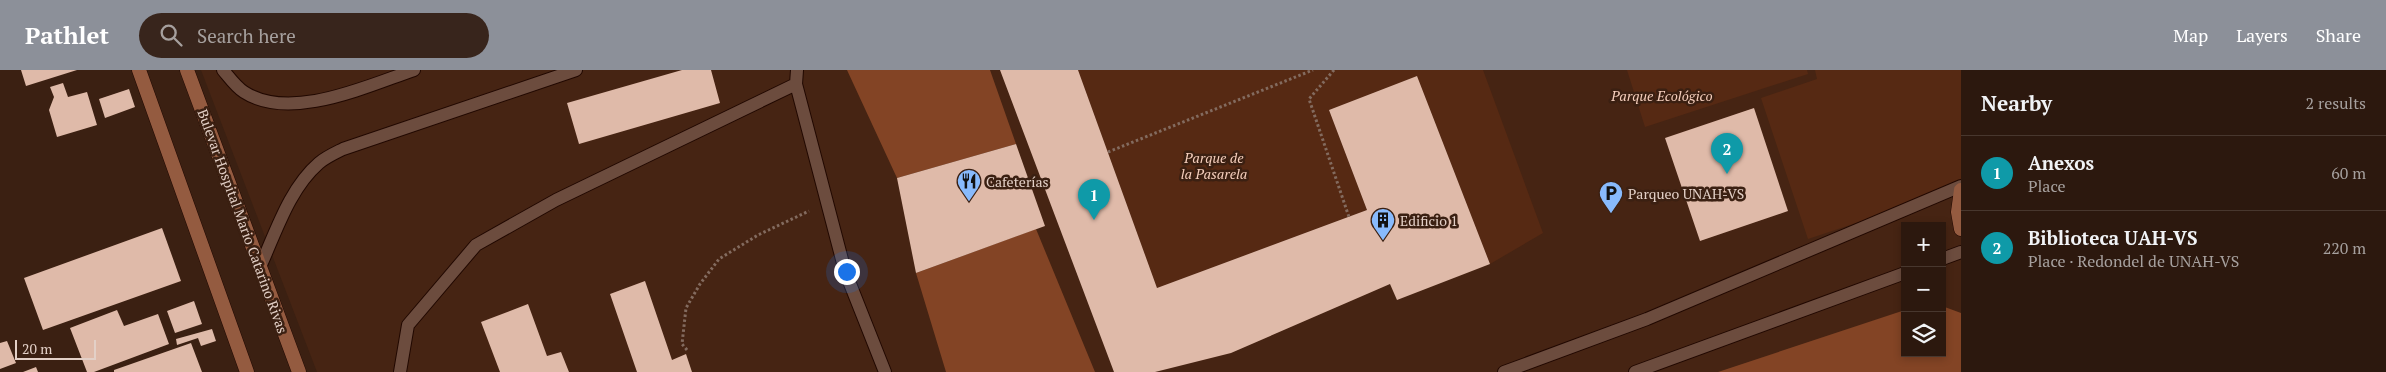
<!DOCTYPE html>
<meta charset="utf-8">
<style>
body{margin:0;font-family:"PT Serif",serif;background:#38251c;color:#f1f3f6}
.controls{position:absolute;right:15px;bottom:15px;display:grid;overflow:hidden;border-radius:0px;box-shadow:0 2px 8px #0003}
.controls button{width:45px;height:45px;display:grid;place-items:center;padding:0;border:0;border-bottom:1px solid #48372e;background:#2c180e;color:#f1f3f6;font:25px sans-serif}
.scale{position:absolute;left:15px;bottom:12px;width:81px;box-sizing:border-box;padding-left:5px;border:2px solid #e3d0c7;border-top:0;font-size:14px;line-height:18px;white-space:nowrap;color:#e3d0c7;-webkit-text-stroke:4px #3b2012;paint-order:stroke}
.you{position:absolute;left:846px;top:201px;width:18px;height:18px;margin:-12px;border:4px solid #fff;border-radius:50%;background:#1a73e8;box-shadow:0 0 0 8px #1a73e833}
.badge{display:grid;place-items:center;width:32px;height:32px;border-radius:50%;background:#8c9099;color:#fff;font-size:16px;font-weight:700}
.pin{position:absolute;translate:-50% -41px;filter:drop-shadow(0 1px 2px #0008)}
.pin::after{content:'';position:absolute;top:26px;width:18px;height:15px;background:inherit;clip-path:polygon(0 0,100% 0,50% 100%)}
.list{margin:0;padding:0;list-style:none}
h2{display:flex;justify-content:space-between;align-items:center;height:65px;margin:0;padding:0 20px;font-size:21px}
h2 small{font-size:16px;font-weight:400;color:#a6a09e}
.list li{display:grid;grid-template-columns:32px 1fr auto;gap:15px;align-items:center;box-sizing:border-box;height:75px;padding:0 20px;border-top:1px solid #48372e}
.list b{display:block;font-size:19px;white-space:nowrap}
.list p{margin:0;font-size:16px;white-space:nowrap;color:#a6a09e}
.list em{font-size:16px;font-style:normal;color:#a6a09e}
.icon{flex:none;width:28px;height:28px;fill:none;stroke:currentColor;stroke-width:2;stroke-linecap:round;stroke-linejoin:round}
.map{position:relative;flex:none;width:1961px;height:302px;overflow:hidden}
header{display:flex;align-items:center;gap:30px;box-sizing:border-box;height:70px;padding:0 25px;background:#8c9099;color:#fff}
header strong{font-size:24px}
nav{display:flex;gap:28px;margin-inline-start:auto;font-size:18px}
.search{width:350px;height:45px;background:#38251c;display:flex;align-items:center;gap:12px;box-sizing:border-box;padding:0 18px;border-radius:28px;color:#a6a09e;font-size:19px}
main{display:flex}
aside{flex:1;background:#2c180e}
.map>svg:first-child{display:block}
</style>
<header>
<strong>Pathlet</strong>
<div class="search"><svg class="icon" aria-label="search" viewBox="0 0 24 24"><circle cx="10" cy="10" r="6"/><path d="M15 15l6 6"/></svg>Search here</div>
<nav><a>Map</a><a>Layers</a><a>Share</a></nav>
</header>
<main>
<div class="map">
<svg width="1961" height="302" viewBox="0 0 1961 302">
<rect width="100%" height="100%" fill="#3b2012"/>
<!-- built -->
<path fill="#462413" fill-rule="evenodd" d="M 201,0 L 1961,0 L 1961,302 L 317,302 ZM 1905,156 L 1942,156 L 1942,283 L 1905,283 Z"/>
<!-- green -->
<path fill="#562913" d="M 1078,0 L 1483,0 L 1543,163 L 1490,194 L 1417,6 L 1329,40 L 1367,140 L 1157,218 Z
M 1627,0 L 1807,0 L 1808,4 L 1645,57 Z
M 1815,0 L 1961,0 L 1961,118 L 1808,169 L 1761,28 L 1817,9 Z"/>
<!-- forest -->
<path fill="#834425" d="M 847,0 L 990,0 L 1016,74 L 897,108 Z
M 1036,159 L 1095,302 L 946,302 L 916,203 Z
M 1942,236 L 1961,243 L 1961,302 L 1718,302 L 1905,240 L 1905,283 L 1942,283 Z"/>
<!-- building -->
<path fill="#dfbaa9" d="M 21,0 L 77,0 L 26,16 Z
M 682,0 L 711,0 L 720,33 L 579,74 L 567,33 Z
M 1000,0 L 1078,0 L 1157,218 L 1367,140 L 1329,40 L 1417,6 L 1490,194 L 1397,230 L 1390,214 L 1231,283 L 1155,302 L 1114,302 Z
M 63,13 L 68,27 L 87,22 L 97,55 L 57,67 L 49,40 L 54,27 L 50,17 Z
M 129,19 L 135,37 L 105,48 L 99,29 Z
M 1754,38 L 1788,141 L 1700,171 L 1665,68 Z
M 1016,74 L 1045,156 L 916,203 L 897,108 Z
M 162,158 L 181,211 L 43,260 L 24,208 Z
M 645,211 L 672,290 L 686,284 L 692,302 L 637,302 L 610,224 Z
M 194,231 L 202,254 L 175,263 L 167,241 Z
M 528,234 L 547,286 L 561,282 L 569,302 L 500,302 L 481,252 Z
M 117,240 L 124,256 L 158,244 L 169,274 L 94,302 L 87,302 L 70,258 Z
M 212,259 L 216,271 L 201,276 L 198,268 L 177,275 L 176,269 Z
M 7,271 L 16,293 L 0,299 L 0,273 Z
M 191,273 L 202,302 L 114,302 L 114,300 Z
M 36,297 L 38,302 L 23,302 Z"/>
<g fill="none" stroke-linecap="round" stroke-linejoin="round">
<!-- service casing -->
<g stroke="#210800" stroke-width="14">
<path id="service" d="M 223,0 C 229,7 236,17 244,22 C 290,52 367,16 414,0
M 797,0 L 796,14 L 845,201 L 885,302
M 1942,189 L 1961,182
M 260,197 C 276,162 289,119 319,93 C 326,87 335,83 343,79 L 576,0
M 400,302 L 408,255 L 476,175 L 556,130 L 796,14
M 1504,302 L 1647,249 L 1961,116
M 1635,302 L 1905,203"/>
</g>
<!-- secondary casing -->
<g stroke="#210800" stroke-width="15">
<path id="secondary" d="M 139,0 L 247,302
M 187,0 L 299,302
M 1961,120 L 1958,142 L 1961,159"/>
</g>
<!-- path -->
<path stroke="#836b5f" stroke-width="3" stroke-dasharray="2.5 2.5" stroke-linecap="butt" d="M 1334,0 L 1309,29 L 1349,147
M 1108,82 L 1313,0
M 687,280 L 682,274 L 686,238 L 700,214 L 719,189 L 758,165 L 809,141"/>
<!-- service -->
<use href="#service" stroke="#6c4c3e" stroke-width="12"/>
<!-- secondary -->
<use href="#secondary" stroke="#945b40" stroke-width="14"/>
</g>
<!-- icons -->
<defs>
<g id="restaurant-pin" transform="scale(1.25)"><path d="M0 17L-7.5 6A9.5 9.5 0 1 1 7.5 6Z" fill="#88bafc" stroke="#3b2012"/><path d="M-5-6h1v4h1v-4h1v4h1v-4h1v5L-1.5 .5V6h-2V.5L-5-1ZM5-6V6H3V1.5H1.5Q1.5-4 5-6Z" fill="#111"/></g>
<g id="parking-pin" transform="scale(1.25)"><path d="M0 17L-7.5 6A9.5 9.5 0 1 1 7.5 6Z" fill="#88bafc" stroke="#3b2012"/><path d="M-3.5-5.5H1a3.5 3.5 0 0 1 0 7H-1V5.5H-3.5ZM-1-3.4V-.6H.8a1.4 1.4 0 0 0 0-2.8Z" fill="#111"/></g>
<g id="building-pin" transform="scale(1.25)"><path d="M0 17L-7.5 6A9.5 9.5 0 1 1 7.5 6Z" fill="#88bafc" stroke="#3b2012"/><path d="M-4-6H4V6H1V3H-1V6H-4ZM-2.5-4.3h1.7v1.8h-1.7ZM.8-4.3h1.7v1.8H.8ZM-2.5-1h1.7V.8h-1.7ZM.8-1h1.7V.8H.8Z" fill="#111"/></g>
</defs>
<g fill-rule="evenodd">
<use href="#restaurant-pin" x="969" y="111"/>
<use href="#parking-pin" x="1611" y="123"/>
<use href="#building-pin" x="1383" y="150"/>
</g>
<g text-anchor="middle" dominant-baseline="central" stroke-width="5" stroke-linejoin="round" paint-order="stroke">
<!-- park labels -->
<g font-size="14" font-style="italic" fill="#f6cfbd" stroke="#3b2012">
<text x="1662" y="25">Parque Ecológico</text>
<text x="1214" y="87">Parque de<tspan x="1214" dy="16">la Pasarela</tspan></text>
</g>
<!-- poi labels -->
<g font-size="14" fill="#e3d0c7" stroke="#3b2012" text-anchor="start">
<text x="986" y="111">Cafeterías</text>
<text x="1628" y="123">Parqueo UNAH-VS</text>
<text x="1400" y="150">Edificio 1</text>
</g>
<!-- street labels -->
<g font-size="14" fill="#e3d0c7" stroke="#3b2012">
<text transform="translate(243 151) rotate(70)">Bulevar Hospital Mario Catarino Rivas</text>
</g>
</g>
</svg>
<div class="controls">
<button>+</button>
<button>−</button>
<button><svg class="icon" aria-label="layers" viewBox="0 0 24 24"><path d="M12 4l9 5-9 5-9-5zM3 14l9 5 9-5"/></svg></button>
</div>
<div class="scale">20 m</div>
<div class="you"></div>
<div class="pin badge" style="left:1094px;top:150px;background:#0f9aa8">1</div>
<div class="pin badge" style="left:1727px;top:104px;background:#0f9aa8">2</div>
</div>
<aside>
<h2>Nearby<small>2 results</small></h2>
<ul class="list">
<li><span class="badge" style="background:#0f9aa8">1</span><div><b>Anexos</b><p>Place</p></div><em>60 m</em></li>
<li><span class="badge" style="background:#0f9aa8">2</span><div><b>Biblioteca UAH-VS</b><p>Place · Redondel de UNAH-VS</p></div><em>220 m</em></li>
</ul>
</aside>
</main>
